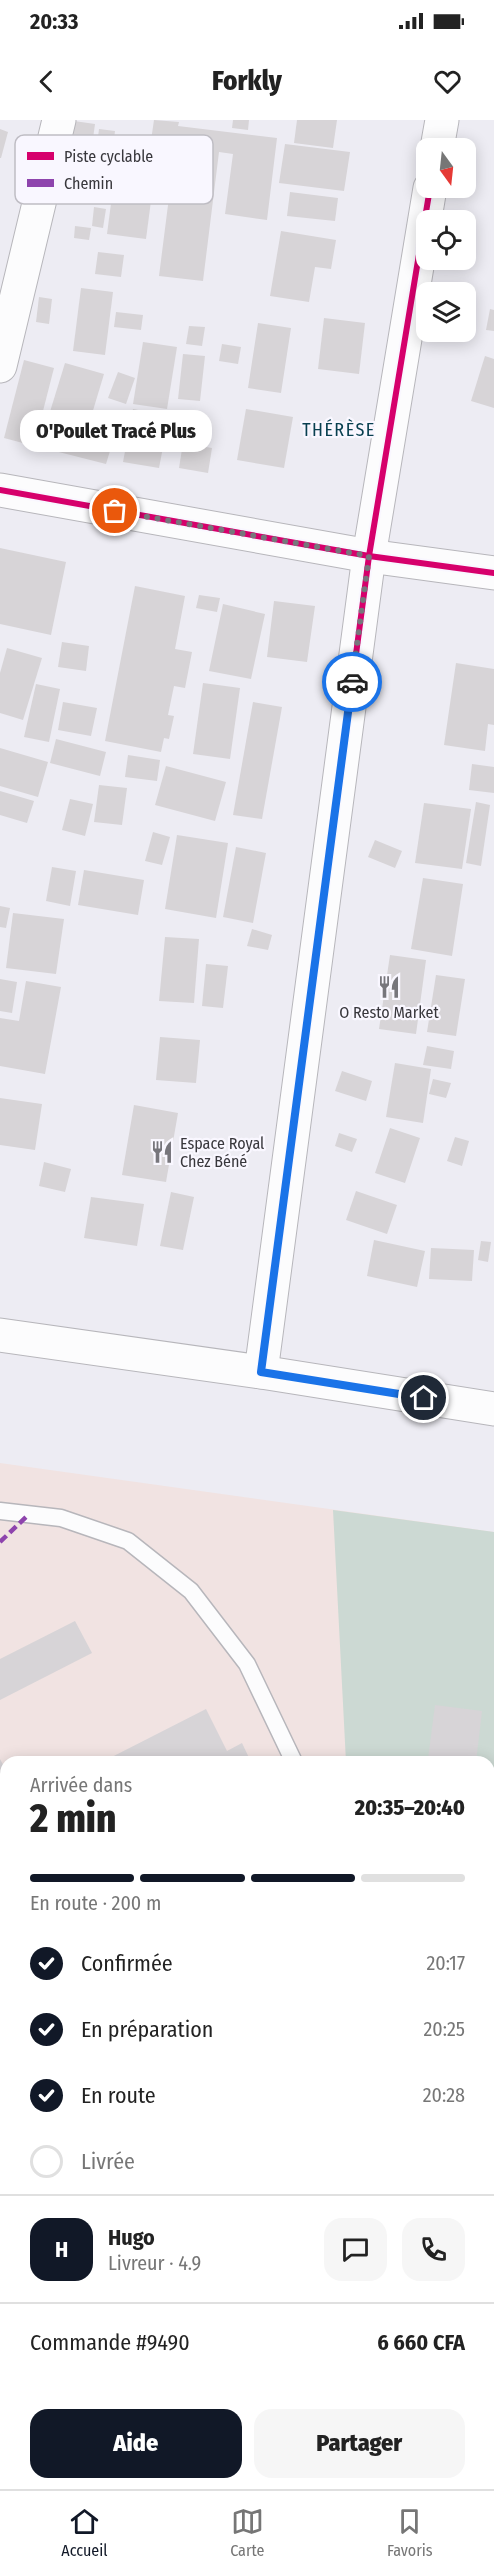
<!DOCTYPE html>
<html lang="fr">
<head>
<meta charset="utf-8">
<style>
  :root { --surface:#fff; --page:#f6f6f6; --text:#222; --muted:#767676; --line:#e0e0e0; --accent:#111827 }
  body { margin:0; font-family:"Fira Sans Condensed",sans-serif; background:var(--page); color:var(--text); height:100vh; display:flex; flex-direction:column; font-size:22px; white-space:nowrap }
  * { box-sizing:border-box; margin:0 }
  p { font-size:20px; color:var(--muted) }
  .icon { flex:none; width:33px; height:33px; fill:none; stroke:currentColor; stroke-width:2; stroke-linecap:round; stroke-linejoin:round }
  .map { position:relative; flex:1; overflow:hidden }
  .drawer { position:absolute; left:0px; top:1636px; width:495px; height:734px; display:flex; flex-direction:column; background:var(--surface); border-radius:18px 18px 0 0; box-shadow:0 3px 15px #0003 }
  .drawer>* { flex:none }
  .needle { width:39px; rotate:165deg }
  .tools { position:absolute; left:416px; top:18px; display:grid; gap:12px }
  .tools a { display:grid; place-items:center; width:60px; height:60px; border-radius:12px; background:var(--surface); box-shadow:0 3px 15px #0003; font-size:30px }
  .pin { position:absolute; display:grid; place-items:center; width:51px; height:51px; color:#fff; margin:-26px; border:3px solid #fff; border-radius:50%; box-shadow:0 2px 6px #0007 }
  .courier { position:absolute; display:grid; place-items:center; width:60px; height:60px; margin:-30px; border:4px solid #1a73e8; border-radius:50%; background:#fff; color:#222; box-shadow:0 2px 8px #0007 }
  .bubble { position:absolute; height:42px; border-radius:18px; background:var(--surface); box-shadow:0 3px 15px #0003; font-size:20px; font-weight:800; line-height:42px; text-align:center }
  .headline em { font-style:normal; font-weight:800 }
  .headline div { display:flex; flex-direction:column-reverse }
  .headline { display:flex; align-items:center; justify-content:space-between; height:102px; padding:0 30px }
  h1 { font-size:39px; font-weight:800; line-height:45px }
  .bar { display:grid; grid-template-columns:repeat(4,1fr); gap:9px 6px; align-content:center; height:72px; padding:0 30px }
  .bar i { height:8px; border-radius:4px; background:var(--line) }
  .bar .active { background:var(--accent) }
  .bar p { grid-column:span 4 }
  .line { display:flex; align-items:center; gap:15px; padding:0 30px; border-top:2px solid var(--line) }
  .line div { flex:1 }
  .round { display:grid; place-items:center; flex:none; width:63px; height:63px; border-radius:18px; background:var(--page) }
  ol { padding:0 30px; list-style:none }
  li { display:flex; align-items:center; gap:18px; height:66px }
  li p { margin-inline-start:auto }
  li .icon { padding:6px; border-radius:50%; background:var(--accent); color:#fff; stroke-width:4 }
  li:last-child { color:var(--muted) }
  li i { width:33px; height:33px; border:3px solid var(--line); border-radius:50% }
  .primary-button { display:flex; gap:12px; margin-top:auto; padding:12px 30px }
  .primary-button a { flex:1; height:69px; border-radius:18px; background:var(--accent); color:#fff; font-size:24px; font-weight:800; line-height:69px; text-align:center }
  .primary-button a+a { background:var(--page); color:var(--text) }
  .status { display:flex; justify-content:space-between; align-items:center; height:42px; padding:0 30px; background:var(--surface); direction:ltr }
  .status svg { height:16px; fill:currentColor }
  header { display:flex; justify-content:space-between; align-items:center; height:78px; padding:0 30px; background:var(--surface); font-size:27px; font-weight:800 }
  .tabs { display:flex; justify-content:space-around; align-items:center; height:84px; border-top:2px solid var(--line); background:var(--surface); font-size:16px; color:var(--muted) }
  .tabs a { display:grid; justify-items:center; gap:3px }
  .tabs .active { color:var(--accent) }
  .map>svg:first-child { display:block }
</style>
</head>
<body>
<div class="status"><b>20:33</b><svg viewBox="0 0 49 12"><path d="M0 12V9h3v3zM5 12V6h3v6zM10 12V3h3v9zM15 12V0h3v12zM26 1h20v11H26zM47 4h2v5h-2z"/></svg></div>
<header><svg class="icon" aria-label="back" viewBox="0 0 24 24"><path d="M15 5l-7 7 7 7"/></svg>Forkly<svg class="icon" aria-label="heart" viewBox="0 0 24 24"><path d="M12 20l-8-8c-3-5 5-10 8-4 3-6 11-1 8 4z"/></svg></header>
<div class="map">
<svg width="494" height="2369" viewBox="0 0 494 2369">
  <rect width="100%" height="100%" fill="#edecf3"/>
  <path fill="#f1e3e2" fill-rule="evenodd" d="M0 1343 494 1412V2369H0ZM6 1642H489V2364H6Z"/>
  <path fill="#ccd9d3" d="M333 1390 494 1412V2369H0V2042L6 2039V2364H489V1642H346Z"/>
  <g fill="#d7d4d7">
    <path d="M154 0 179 2 178 6 277 18 267 100 225 94 233 34 219 32 203 161 159 156 175 30 150 27Z"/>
    <path d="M233 0H249L248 10 232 8Z"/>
    <path d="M297 0H337L333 28 294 23Z"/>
    <path d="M74 1 95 4 90 40 69 38Z"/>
    <path d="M0 9 8 12 1 38H0Z"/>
    <path d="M99 9 115 11 110 52 94 50Z"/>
    <path d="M285 24 350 32 344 71 279 63Z"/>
    <path d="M115 53 154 58 146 119 107 114Z"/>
    <path d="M290 72 338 78 335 101 287 96Z"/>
    <path d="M94 87 106 89 103 108 92 106Z"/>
    <path d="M75 106 91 108 89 120 74 118Z"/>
    <path d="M281 111 336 120 331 149 315 147 309 182 270 176Z"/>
    <path d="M98 132 124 135 121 157 95 154Z"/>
    <path d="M81 168 113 172 105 235 73 231Z"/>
    <path d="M39 177 52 179 49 204 36 202Z"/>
    <path d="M490 189 494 190V211L486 210Z"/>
    <path d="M116 192 143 195 141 210 114 207Z"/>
    <path d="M324 198 365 203 359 254 318 249Z"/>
    <path d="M258 203 291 208 281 273 248 268Z"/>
    <path d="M189 206 205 207 202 226 186 224Z"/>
    <path d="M143 222 177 227 167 289 133 284Z"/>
    <path d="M222 224 241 227 238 244 219 241Z"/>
    <path d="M183 234 205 236 200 281 178 279Z"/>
    <path d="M485 236 494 239V288L471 281Z"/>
    <path d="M24 240 54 248 34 326 4 318Z"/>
    <path d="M65 243 104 254 88 307 49 295Z"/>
    <path d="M118 252 135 258 126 284 108 278Z"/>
    <path d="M133 289 169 296 159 348 123 342Z"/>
    <path d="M246 289 293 297 284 348 237 340Z"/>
    <path d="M46 300 114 318 106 344 39 327Z"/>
    <path d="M183 323 212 328 208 353 179 348Z"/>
    <path d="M0 428 66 442 51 515 0 504Z"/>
    <path d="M135 466 185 476 175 529 192 532 185 568 174 566 168 595 174 596 169 619 164 618 161 632 105 621Z"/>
    <path d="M199 475 220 478 217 492 196 488Z"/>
    <path d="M274 481 315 486 307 542 267 537Z"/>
    <path d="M223 484 265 494 251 559 209 551Z"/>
    <path d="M62 522 89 526 86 551 58 547Z"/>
    <path d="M7 528 42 538 23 600 0 593V553Z"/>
    <path d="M456 543 494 549V605L488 604 485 631 444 625Z"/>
    <path d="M203 563 240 568 230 639 193 634Z"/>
    <path d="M36 564 60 569 49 622 24 617Z"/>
    <path d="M63 582 97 588 91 616 58 610Z"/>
    <path d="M253 582 282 587 262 699 233 695Z"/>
    <path d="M56 619 106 632 100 656 50 643Z"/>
    <path d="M0 628 48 642 38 677 0 666Z"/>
    <path d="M128 635 160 640 157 661 125 657Z"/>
    <path d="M472 644 494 647V673L469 670Z"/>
    <path d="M166 646 226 662 215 701 155 685Z"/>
    <path d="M99 665 127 668 122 705 94 702Z"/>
    <path d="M0 671 34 681 27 703 0 695Z"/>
    <path d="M70 679 93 684 85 716 62 710Z"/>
    <path d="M476 682 490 685 481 746 466 743Z"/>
    <path d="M424 683 471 689 462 749 415 743Z"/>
    <path d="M153 712 170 717 162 745 145 741Z"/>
    <path d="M177 715 228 723 216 798 165 789Z"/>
    <path d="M375 720 402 731 395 748 368 737Z"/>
    <path d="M236 727 266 733 253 803 223 797Z"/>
    <path d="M52 747 76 751 70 786 46 781Z"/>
    <path d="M84 750 144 760 138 795 78 785Z"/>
    <path d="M423 758 463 764 452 836 411 829Z"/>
    <path d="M0 786 10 788 6 808 0 807Z"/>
    <path d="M13 793 64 799 56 854 6 848Z"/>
    <path d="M252 809 272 815 268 830 247 826Z"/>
    <path d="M165 817 199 819 194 883 159 881Z"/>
    <path d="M390 835 426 840 416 914 379 909Z"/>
    <path d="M206 844 228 846 223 888 202 886Z"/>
    <path d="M436 855 465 859 456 916 427 912Z"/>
    <path d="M0 859 17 862 12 893 0 891Z"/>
    <path d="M26 861 61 867 45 954 0 946V898L19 901Z"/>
    <path d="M160 917 200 920 196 963 156 960Z"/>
    <path d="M427 926 454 931 451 949 423 945Z"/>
    <path d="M395 943 431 949 423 1003 386 997Z"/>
    <path d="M342 951 372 961 366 981 335 971Z"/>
    <path d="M433 959 451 963 446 978 429 974Z"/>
    <path d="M0 978 42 984 35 1030 0 1025Z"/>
    <path d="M134 985 178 993 166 1062 122 1055Z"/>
    <path d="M390 1008 420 1018 405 1063 375 1053Z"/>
    <path d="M339 1013 357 1019 352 1032 335 1026Z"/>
    <path d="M455 1017 469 1021 462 1046 447 1041Z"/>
    <path d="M44 1042 71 1049 65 1072 39 1066Z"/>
    <path d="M356 1071 397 1085 387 1114 346 1100Z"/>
    <path d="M171 1072 194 1077 183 1130 160 1126Z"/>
    <path d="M91 1077 144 1084 137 1126 84 1118Z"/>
    <path d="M374 1120 425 1131 417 1167 367 1156Z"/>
    <path d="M481 1121 491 1122 488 1142 478 1140Z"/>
    <path d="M431 1128 474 1130 472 1161 429 1159Z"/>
    <path d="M75 1501 92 1533 0 1580V1539Z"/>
    <path d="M435 1585 482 1591 476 1642 428 1639Z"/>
    <path d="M206 1589 227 1631 242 1623 251 1642H214L211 1636 198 1642H102Z"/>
    <path d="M0 1639 6 1650V1682L0 1685Z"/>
    <path d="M117 2364H262L261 2369H117Z"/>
  </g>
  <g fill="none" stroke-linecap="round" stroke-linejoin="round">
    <g stroke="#b7b6bb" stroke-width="19">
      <g id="lane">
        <path d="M0 1391 61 1398 128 1421 191 1471 247 1544 294 1642"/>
        <path d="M0 2022 6 2018"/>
      </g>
    </g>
    <g stroke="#b7b6bb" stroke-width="35">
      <g id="street">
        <path d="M437 28 442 0"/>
        <path d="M0 246 59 0"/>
        <path d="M0 370 369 436 494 453"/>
        <path d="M0 1215 261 1252 494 1289"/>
        <path d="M261 1252 369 436 430 68"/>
      </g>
    </g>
    <use href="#lane" stroke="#fcfcfd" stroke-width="16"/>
    <use href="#street" stroke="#fcfcfd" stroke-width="33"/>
    <g stroke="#8e44ad" stroke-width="4.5" stroke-dasharray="9 4.5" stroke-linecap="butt">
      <path d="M0 1422 28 1395"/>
      <path d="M0 1728H6"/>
    </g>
    <g stroke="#f9f7ff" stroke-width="10">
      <g id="cycleway">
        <path d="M0 370 369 436 494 453"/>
        <path d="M261 1252 369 436 430 68"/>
      </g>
    </g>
    <use href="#cycleway" stroke="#d6006c" stroke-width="6"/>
  </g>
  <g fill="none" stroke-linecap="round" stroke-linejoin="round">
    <path stroke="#77767c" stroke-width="6" stroke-dasharray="0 10.8" d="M115 391 369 436 352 562"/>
    <path stroke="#1a73e8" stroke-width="8" d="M352 562 261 1252 424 1278"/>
  </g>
  <defs>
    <g id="restaurant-bare" transform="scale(1.8)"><path d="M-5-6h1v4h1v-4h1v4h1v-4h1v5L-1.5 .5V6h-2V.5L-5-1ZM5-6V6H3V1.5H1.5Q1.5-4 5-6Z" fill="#77767c" stroke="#f9f7ff" stroke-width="2.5" paint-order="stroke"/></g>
  </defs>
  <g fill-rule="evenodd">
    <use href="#restaurant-bare" x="389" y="867"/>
    <use href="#restaurant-bare" x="162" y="1032"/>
  </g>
  <g text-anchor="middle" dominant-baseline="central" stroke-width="4.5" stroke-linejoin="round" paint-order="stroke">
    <g font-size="16" fill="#38373c" stroke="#f9f7ff">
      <text x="389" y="892">O Resto Market</text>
      <text x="180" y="1023" text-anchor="start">Espace Royal<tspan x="180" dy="18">Chez Béné</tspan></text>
    </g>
    <g font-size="18" letter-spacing="1.5" fill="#094050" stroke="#f9f7ff">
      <text x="339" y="310">THÉRÈSE</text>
    </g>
  </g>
  <rect x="15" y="15" width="198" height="69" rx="9" fill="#f9f7ff" stroke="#bfbdc4" stroke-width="1.5"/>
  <rect x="27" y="32" width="27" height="8" fill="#d6006c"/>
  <rect x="27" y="59" width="27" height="8" fill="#8e44ad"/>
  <g font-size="16" fill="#38373c">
    <text x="64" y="42">Piste cyclable</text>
    <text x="64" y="69">Chemin</text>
  </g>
</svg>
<div class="tools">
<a><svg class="needle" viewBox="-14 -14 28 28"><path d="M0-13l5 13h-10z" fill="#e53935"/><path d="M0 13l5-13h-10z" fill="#767676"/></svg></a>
<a><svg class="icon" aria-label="locate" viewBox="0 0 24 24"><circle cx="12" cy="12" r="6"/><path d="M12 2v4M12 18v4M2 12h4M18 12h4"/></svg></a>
<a><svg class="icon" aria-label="layers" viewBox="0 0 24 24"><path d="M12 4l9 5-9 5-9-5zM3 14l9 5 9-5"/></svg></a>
</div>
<div class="pin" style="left:115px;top:391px;background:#ea580c"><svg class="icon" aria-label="bag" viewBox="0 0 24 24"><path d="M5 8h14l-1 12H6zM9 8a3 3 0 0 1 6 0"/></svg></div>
<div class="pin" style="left:424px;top:1278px;background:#1f2937"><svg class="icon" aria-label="home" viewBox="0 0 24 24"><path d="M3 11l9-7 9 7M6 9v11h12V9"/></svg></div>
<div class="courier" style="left:352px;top:562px"><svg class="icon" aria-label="car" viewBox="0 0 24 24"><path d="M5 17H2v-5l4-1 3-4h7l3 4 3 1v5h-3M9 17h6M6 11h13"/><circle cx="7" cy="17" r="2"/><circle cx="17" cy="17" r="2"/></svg></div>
<div class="bubble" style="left:20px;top:290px;width:192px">O'Poulet Tracé Plus</div>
<section class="drawer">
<div class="headline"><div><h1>2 min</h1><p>Arrivée dans</p></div><em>20:35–20:40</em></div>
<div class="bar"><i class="active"></i><i class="active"></i><i class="active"></i><i></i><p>En route · 200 m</p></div>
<ol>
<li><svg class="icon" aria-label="check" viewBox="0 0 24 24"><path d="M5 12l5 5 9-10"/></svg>Confirmée<p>20:17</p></li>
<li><svg class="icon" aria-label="check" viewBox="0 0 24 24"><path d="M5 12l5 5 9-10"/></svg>En préparation<p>20:25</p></li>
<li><svg class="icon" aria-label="check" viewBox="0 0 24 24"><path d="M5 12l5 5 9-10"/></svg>En route<p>20:28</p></li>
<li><i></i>Livrée</li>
</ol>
<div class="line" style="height:108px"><b class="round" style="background:var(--accent);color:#fff">H</b><div><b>Hugo</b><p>Livreur · 4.9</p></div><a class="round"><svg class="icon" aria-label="chat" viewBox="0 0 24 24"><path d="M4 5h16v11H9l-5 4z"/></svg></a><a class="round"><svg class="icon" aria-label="phone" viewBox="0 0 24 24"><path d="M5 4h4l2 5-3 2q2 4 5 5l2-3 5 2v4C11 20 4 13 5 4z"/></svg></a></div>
<div class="line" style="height:78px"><div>Commande #9490</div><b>6 660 CFA</b></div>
<div class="primary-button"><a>Aide</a><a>Partager</a></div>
</section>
</div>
<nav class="tabs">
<a class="active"><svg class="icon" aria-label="home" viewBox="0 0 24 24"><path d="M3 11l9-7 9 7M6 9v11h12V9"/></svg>Accueil</a>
<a><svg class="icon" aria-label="map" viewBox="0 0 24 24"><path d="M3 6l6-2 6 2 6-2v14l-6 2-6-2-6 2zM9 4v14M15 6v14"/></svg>Carte</a>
<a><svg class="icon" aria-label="saved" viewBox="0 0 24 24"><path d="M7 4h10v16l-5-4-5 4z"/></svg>Favoris</a>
</nav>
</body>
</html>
